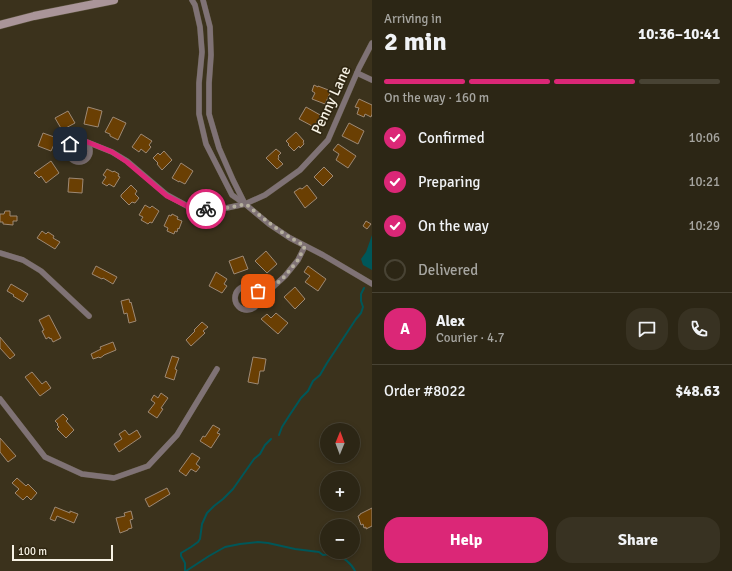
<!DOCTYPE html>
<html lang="en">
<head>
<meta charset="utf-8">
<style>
  :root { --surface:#2c2615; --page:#383222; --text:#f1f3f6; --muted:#a6a5a0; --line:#484334; --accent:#db2777 }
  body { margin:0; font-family:Signika,sans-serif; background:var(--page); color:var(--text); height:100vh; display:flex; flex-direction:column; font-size:15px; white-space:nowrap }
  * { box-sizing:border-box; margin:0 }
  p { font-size:13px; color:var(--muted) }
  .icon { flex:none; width:22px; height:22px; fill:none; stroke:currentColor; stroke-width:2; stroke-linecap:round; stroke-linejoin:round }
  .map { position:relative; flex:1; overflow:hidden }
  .side { display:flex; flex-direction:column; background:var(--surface); width:360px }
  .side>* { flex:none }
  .needle { width:26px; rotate:1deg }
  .fabs { position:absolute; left:320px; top:423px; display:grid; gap:8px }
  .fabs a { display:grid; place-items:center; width:40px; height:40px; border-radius:50%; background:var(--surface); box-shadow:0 2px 6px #0003,0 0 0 1px var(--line); font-size:20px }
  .scale { position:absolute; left:12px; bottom:10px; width:101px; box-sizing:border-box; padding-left:4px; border:2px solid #f7f2e4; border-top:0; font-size:11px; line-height:14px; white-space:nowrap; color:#f7f2e4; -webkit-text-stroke:3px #312813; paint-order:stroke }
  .pin { position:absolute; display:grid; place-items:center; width:34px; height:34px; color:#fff; margin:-17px; border-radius:8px; box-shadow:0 2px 6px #0006 }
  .courier { position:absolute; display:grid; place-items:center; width:40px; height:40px; margin:-20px; border:3px solid #db2777; border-radius:50%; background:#fff; color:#222; box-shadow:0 1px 5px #0007 }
  .headline em { font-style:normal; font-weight:800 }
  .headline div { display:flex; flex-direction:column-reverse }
  .headline { display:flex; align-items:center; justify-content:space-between; height:68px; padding:0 12px }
  h1 { font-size:26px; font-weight:800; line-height:30px }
  .bar { display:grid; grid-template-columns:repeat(4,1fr); gap:6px 4px; align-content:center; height:48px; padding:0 12px }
  .bar i { height:5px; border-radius:3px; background:var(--line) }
  .bar .selected { background:var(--accent) }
  .bar p { grid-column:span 4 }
  .line { display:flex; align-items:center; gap:10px; padding:0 12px; border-top:1px solid var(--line) }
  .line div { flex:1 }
  .round { display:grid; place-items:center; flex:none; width:42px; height:42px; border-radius:16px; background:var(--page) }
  ol { padding:0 12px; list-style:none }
  li { display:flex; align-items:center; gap:12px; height:44px }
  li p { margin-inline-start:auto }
  li .icon { padding:4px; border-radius:50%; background:var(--accent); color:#fff; stroke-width:4 }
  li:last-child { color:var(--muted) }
  li i { width:22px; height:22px; border:2px solid var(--line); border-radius:50% }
  .action { display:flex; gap:8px; margin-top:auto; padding:8px 12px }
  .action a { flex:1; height:46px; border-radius:16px; background:var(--accent); color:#fff; font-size:16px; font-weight:800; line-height:46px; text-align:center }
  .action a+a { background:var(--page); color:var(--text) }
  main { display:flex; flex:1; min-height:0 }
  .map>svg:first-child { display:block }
</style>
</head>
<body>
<main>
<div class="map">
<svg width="372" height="571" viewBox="0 0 372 571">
  <rect width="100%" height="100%" fill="#3b321c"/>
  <path fill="#005759" d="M372 235V270L363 265 361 259 366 252Z"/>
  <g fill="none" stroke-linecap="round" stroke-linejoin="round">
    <g stroke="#005759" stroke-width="2">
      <path d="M279 435 282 427 289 416 301 398 308 391 313 381 320 375 327 363 356 319 361 313 363 307 361 301V294L364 288"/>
      <path d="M185 571V563L181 556V553L191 547 198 542 200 539 202 524 207 513 214 506 223 499 233 489 254 459 260 454 265 445 271 439"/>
      <path d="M186 571 209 556 225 547 240 544 258 542 268 543 295 549 319 552 323 555C327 555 333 553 336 554 343 557 352 564 355 571"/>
    </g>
  </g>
  <g fill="#6a3f03" stroke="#9d8975">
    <path d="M314 85 318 87V86L331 91 325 104 312 99 315 93 312 91Z"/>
    <path d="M359 99 372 105V114L371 117 365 114 364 117 357 114 359 108 355 107Z"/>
    <path d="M88 107 102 111 98 127 84 124Z"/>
    <path d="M306 107 322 116 318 123 317 122 314 127 299 119Z"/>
    <path d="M68 111 75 123 62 130 55 118Z"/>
    <path d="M113 117 126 123 118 140 110 136V134L105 132Z"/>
    <path d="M349 123 364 131 358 144 342 136Z"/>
    <path d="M296 132 304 141 303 142 304 144 300 148 299 146 294 151 288 145 289 144 286 141Z"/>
    <path d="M43 133 57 138 51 151 38 146Z"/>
    <path d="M141 134 152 141 149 145 151 147 146 153 141 149 139 152 132 147Z"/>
    <path d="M338 144 356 156 348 168 336 160 339 154 333 150Z"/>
    <path d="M276 149 281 153 278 156 279 157 278 159 283 164 277 169 266 158Z"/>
    <path d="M164 151 172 160 162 170 157 164 158 163 153 158 158 153 160 155Z"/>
    <path d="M51 161 59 173 46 183 41 176 39 178 34 173Z"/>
    <path d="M181 163 193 171 185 184 179 181V182L172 178Z"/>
    <path d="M324 167 333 176 323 186 314 177Z"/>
    <path d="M107 169 113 172 114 171 119 174 118 176 120 177 114 187 109 184 107 186 102 183 106 177 103 175Z"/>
    <path d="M69 178 83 179 82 193 68 192Z"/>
    <path d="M131 185 137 191 135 194 139 198 135 203 132 202 129 205 121 197V195Z"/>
    <path d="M307 185 317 198 305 208 294 192 300 188 302 189Z"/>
    <path d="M145 205 150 208 152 206 159 211 152 223 150 222 148 224 141 220 143 217 139 215Z"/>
    <path d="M5 211H10V216H17V221H13V225L3 224V222H0V214H4Z"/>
    <path d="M172 214 178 217 177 219 182 221 179 229 178 228 177 232 175 231 174 234 167 231 168 228 164 226 169 215 171 216Z"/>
    <path d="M366 221 371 224 367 229 363 226Z"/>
    <path d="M42 231 46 234 48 232 54 236 53 238 60 242 55 249 37 238Z"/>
    <path d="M266 251 277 264 267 273 255 261Z"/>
    <path d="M243 256 248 269 234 274 229 261Z"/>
    <path d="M96 266 117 277 113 284 103 278 102 279 92 274Z"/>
    <path d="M308 266 326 279 318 291 305 282 310 276 304 272Z"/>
    <path d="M216 272 227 279 224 284 227 286 222 293 209 286Z"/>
    <path d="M11 284 28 294 23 302 13 296 14 295 7 291Z"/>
    <path d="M295 287 305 299 295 309 284 297Z"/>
    <path d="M129 299 130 303 131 302 136 321 129 323 127 313 124 314 121 301Z"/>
    <path d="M276 313 288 323 278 334 261 319 267 314 271 318Z"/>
    <path d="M49 315 61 338 53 342 51 338 50 339 49 337 46 339 42 331 44 330 39 320Z"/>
    <path d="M202 322 208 327 203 331 205 333 191 346 186 340 195 331 194 330Z"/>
    <path d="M0 337 15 355 10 359 0 348Z"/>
    <path d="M113 342 116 350 104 355 103 356 100 358 99 357 93 359 91 354 101 349 100 347Z"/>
    <path d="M172 356 179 358 175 369 177 370 174 380 165 377Z"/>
    <path d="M253 357 266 359 264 371H260L258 384 248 382Z"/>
    <path d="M32 372 42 384 46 381 51 388 40 396 25 377Z"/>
    <path d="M161 393 168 398 161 408 163 409 157 418 148 412 155 403 151 400 154 395 158 398Z"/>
    <path d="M63 414 68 419 66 421 74 430 66 438 57 429 59 427 57 425 58 424 55 421Z"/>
    <path d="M213 425 220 429 217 433 220 434 211 448 200 441 203 436 205 437Z"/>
    <path d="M125 430 129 435 137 430 141 437 119 452 114 444 122 439 119 434Z"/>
    <path d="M0 438 16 456 8 462 0 452Z"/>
    <path d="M192 453 200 458 196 464 200 467 196 472 191 469 186 476 179 471Z"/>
    <path d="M17 478 26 486 28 484 37 493 31 500 27 496 23 500 15 493 19 489 12 483Z"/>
    <path d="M167 488 170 494 149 507 145 499Z"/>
    <path d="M55 507 70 513V511L78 514 74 523 57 516 55 521 50 519Z"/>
    <path d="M372 508V526L366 529V527L364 528 363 524 361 525 358 516 360 515V514Z"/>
    <path d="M131 511 133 519 130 520 132 528 128 529V530L120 533 116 518 125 516 124 513Z"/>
  </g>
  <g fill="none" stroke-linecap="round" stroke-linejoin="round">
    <g stroke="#59513c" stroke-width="6">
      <g id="street">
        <path d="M192 0 195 5 200 27 202 52 199 83V114L206 144 232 195 245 204 269 224 290 238 323 255 372 284"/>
        <path d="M203 0 210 27 211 55 209 83V114L219 148 233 180 245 204"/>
        <path d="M357 73 372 80"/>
        <circle cx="79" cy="151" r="11"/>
        <path d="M87 142 112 152 127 161 167 195 189 207 217 210 245 204 265 195 300 170 328 140 359 68 372 43"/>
        <path d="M0 253 23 260 41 271 89 316"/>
        <circle cx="247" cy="298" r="12"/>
        <path d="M260 299 285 276 298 260 305 246"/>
        <path d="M0 399 45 457 82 474 114 478 148 466 177 435 217 369"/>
      </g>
    </g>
    <g stroke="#59513c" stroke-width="9">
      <path id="secondary" d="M0 25 34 16 114 0"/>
    </g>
    <use href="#street" stroke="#7f7275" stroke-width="5.5"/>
    <use href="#secondary" stroke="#aa9599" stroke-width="8"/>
  </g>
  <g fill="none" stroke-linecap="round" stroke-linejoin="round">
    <path stroke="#b5af9e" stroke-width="4" stroke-dasharray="0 7.2" d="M206 209 217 210 246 204C265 220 282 234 305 246L298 260 285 276 260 299 258 291"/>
    <path stroke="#db2777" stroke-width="5" d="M70 144 76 140 80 139 112 152 127 162 167 196 189 207 206 209"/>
  </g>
  <g text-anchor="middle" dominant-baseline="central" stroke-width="3.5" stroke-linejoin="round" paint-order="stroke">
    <g font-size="15" fill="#f7f2e4" stroke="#312813">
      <text transform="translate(331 100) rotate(-65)">Penny Lane</text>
    </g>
  </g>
</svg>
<div class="fabs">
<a><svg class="needle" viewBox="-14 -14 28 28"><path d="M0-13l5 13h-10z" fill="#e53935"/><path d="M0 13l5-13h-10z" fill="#a6a5a0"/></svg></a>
<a>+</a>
<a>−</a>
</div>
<div class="scale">100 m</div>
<div class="pin" style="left:258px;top:291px;background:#ea580c"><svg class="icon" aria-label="bag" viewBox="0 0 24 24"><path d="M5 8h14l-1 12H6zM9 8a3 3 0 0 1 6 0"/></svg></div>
<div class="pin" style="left:70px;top:144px;background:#1f2937"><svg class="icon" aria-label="home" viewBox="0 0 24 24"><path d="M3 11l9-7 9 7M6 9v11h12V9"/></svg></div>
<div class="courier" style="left:206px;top:209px"><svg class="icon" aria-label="bike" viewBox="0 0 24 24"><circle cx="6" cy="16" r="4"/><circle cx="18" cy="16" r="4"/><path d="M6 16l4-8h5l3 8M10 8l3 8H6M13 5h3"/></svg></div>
</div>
<section class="side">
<div class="headline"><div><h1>2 min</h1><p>Arriving in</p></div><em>10:36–10:41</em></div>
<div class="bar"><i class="selected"></i><i class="selected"></i><i class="selected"></i><i></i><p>On the way · 160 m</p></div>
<ol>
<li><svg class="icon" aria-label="check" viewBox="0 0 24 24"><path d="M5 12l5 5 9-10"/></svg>Confirmed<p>10:06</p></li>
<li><svg class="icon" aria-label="check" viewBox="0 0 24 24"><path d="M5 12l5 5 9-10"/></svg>Preparing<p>10:21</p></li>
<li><svg class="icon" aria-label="check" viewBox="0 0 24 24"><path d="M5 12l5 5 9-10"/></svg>On the way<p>10:29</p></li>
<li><i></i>Delivered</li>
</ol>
<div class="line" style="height:72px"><b class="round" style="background:var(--accent);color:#fff">A</b><div><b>Alex</b><p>Courier · 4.7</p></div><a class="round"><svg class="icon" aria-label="chat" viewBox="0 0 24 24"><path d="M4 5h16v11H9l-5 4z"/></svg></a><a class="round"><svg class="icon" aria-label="phone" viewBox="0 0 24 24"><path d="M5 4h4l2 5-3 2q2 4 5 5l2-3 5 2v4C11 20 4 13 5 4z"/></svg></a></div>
<div class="line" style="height:52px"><div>Order #8022</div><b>$48.63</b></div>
<div class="action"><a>Help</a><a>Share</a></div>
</section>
</main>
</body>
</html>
